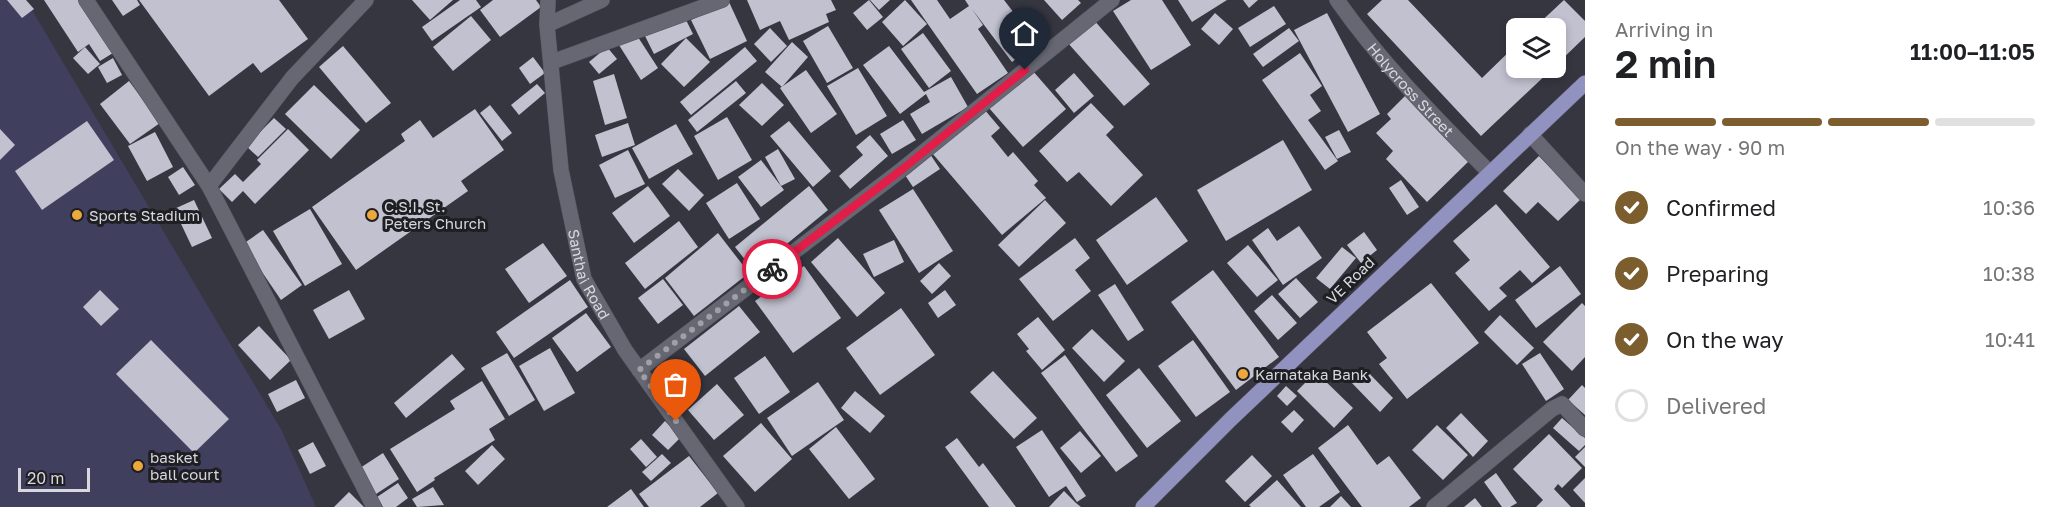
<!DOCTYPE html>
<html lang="en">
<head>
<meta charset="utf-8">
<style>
  :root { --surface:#fff; --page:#f6f6f6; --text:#202124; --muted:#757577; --line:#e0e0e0; --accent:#7c5e2e }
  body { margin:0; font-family:"Golos Text",sans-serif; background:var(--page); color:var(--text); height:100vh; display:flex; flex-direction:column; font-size:22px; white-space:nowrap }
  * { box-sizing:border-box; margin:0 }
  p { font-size:20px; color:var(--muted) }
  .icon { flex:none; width:33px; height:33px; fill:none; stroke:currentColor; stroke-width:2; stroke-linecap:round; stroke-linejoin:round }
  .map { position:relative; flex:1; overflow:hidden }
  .details { display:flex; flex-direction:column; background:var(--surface); width:480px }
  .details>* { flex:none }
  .buttons { position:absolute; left:1506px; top:18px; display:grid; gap:12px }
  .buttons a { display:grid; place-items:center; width:60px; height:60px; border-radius:9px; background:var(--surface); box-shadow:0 3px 9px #0003; font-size:30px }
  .scale { position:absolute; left:18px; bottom:15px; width:72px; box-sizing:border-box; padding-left:6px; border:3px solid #d7d8de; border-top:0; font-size:16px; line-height:21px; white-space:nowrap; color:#d7d8de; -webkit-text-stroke:4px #1e1e23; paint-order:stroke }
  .pin { position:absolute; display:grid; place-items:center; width:51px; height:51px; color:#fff; margin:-62px -26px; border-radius:50% 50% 50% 0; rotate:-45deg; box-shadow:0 0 6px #0007 }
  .pin .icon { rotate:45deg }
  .courier { position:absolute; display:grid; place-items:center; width:60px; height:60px; margin:-30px; border:4px solid #e11d48; border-radius:50%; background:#fff; color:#222; box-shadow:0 2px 8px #0007 }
  .overview em { font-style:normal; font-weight:600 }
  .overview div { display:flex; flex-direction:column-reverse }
  .overview { display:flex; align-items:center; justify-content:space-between; height:102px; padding:0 30px }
  h1 { font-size:39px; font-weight:600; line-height:45px }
  .bar { display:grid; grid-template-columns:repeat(4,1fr); gap:9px 6px; align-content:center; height:72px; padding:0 30px }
  .bar i { height:8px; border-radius:4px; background:var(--line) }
  .bar .on { background:var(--accent) }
  .bar p { grid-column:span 4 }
  ol { padding:0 30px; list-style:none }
  li { display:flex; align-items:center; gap:18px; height:66px }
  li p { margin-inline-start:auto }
  li .icon { padding:6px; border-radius:50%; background:var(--accent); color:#fff; stroke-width:4 }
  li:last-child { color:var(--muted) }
  li i { width:33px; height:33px; border:3px solid var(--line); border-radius:50% }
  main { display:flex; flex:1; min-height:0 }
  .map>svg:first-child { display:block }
</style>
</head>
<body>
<main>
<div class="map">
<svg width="1585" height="507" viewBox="0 0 1585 507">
  <rect width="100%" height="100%" fill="#363641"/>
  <path fill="#403f5e" d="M0 0H26L282 431 316 507H0Z"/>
  <g fill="#c1c1cf">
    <path d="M7 0H26L34 9 22 18Z"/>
    <path d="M44 0H78L113 53 100 61 89 44 78 52Z"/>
    <path d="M112 0H137L140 5 123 16Z"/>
    <path d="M139 0H279L308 39 261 73 253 63 209 96Z"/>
    <path d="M412 0H453L430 20Z"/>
    <path d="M460 0H476L481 7 432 41 422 27Z"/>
    <path d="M493 0H536L541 7 500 37 480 10Z"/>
    <path d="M747 0H831L836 10 826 14 829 22 789 40 780 21 760 30Z"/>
    <path d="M869 0 883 17 867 30 853 13Z"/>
    <path d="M870 0H890L879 10Z"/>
    <path d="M905 0 927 24 903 46 882 22Z"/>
    <path d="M911 0H937L950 19 969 6 965 0H1004L1037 43 1012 62 972 9 983 25 978 29 1008 73 977 94Z"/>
    <path d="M1044 0H1078L1081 3 1062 20Z"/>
    <path d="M1131 0H1162L1191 45 1151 70 1113 11Z"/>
    <path d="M1178 0H1227L1192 22Z"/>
    <path d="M1243 0H1258L1249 8Z"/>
    <path d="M1382 0H1408L1482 78 1516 45V68H1553L1481 136 1367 14Z"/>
    <path d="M1564 0 1585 21V37L1556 65V28H1534Z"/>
    <path d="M729 2 747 41 710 59 691 20Z"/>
    <path d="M1274 6 1286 24 1250 47 1238 28Z"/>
    <path d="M1215 13 1233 29 1219 45 1201 29Z"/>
    <path d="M1327 13 1380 114 1348 132 1294 30Z"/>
    <path d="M471 16 491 40 453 71 433 47Z"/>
    <path d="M684 16 693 34 654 54 645 36Z"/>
    <path d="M1093 19 1150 84 1124 106 1067 42Z"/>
    <path d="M828 26 853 68 827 83 803 41Z"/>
    <path d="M770 28 787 46 771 62 754 44Z"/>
    <path d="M1289 28 1299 41 1263 67 1253 54Z"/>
    <path d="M923 33 951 71 929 88 901 49Z"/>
    <path d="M636 34 658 68 641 80 619 45Z"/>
    <path d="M686 38 710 62 684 87 661 64Z"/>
    <path d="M792 42 808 57 782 87 765 72Z"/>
    <path d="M343 46 391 103 366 123 319 67Z"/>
    <path d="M889 46 924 92 951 77 968 107 922 134 910 114 930 102 926 94 900 114 863 65Z"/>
    <path d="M85 47 100 64 88 74 73 58Z"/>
    <path d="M607 47 617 59 599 74 589 62Z"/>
    <path d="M745 47 757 61 691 115 680 102Z"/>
    <path d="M1300 53 1322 86 1310 95 1321 111 1308 120 1338 161 1325 170 1262 80Z"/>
    <path d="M533 57 545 73 530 84 519 68Z"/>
    <path d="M113 58 122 75 107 83 98 67Z"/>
    <path d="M858 68 887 116 856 135 827 86Z"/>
    <path d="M806 70 837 114 811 133 780 88Z"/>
    <path d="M1032 70 1066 109 1023 147 989 108Z"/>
    <path d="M1074 73 1094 96 1074 113 1055 90Z"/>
    <path d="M614 74 627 118 605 125 593 81Z"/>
    <path d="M129 81 160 123 130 144 100 104Z"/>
    <path d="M736 81 746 93 697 132 688 120Z"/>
    <path d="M762 83 784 105 762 126 739 105Z"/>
    <path d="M537 84 545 93 519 115 511 105Z"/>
    <path d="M314 85 360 130 331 159 285 114Z"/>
    <path d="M1406 95 1469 161 1427 202 1386 159 1393 151 1376 133 1391 119 1387 114Z"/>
    <path d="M1091 103 1114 127 1106 135 1143 175 1111 206 1079 172 1067 182 1039 151Z"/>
    <path d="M490 105 512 133 502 141 480 113Z"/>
    <path d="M475 109 504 150 461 181 468 191 356 270 312 207 405 141 401 134 420 120 433 138Z"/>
    <path d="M984 109 1000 128 991 136 1008 157 1013 152 1038 181 1034 185 1046 198 1002 235 932 153Z"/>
    <path d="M727 117 752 160 718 180 694 136Z"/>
    <path d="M274 118 286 129 258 157 246 146Z"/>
    <path d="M903 120 916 140 892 154 880 134Z"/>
    <path d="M87 121 114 160 42 210 15 171Z"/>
    <path d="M789 121 831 171 813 187 770 136Z"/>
    <path d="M628 123 635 145 602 157 595 135Z"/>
    <path d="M676 124 693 154 649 179 632 148Z"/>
    <path d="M0 129 15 145 0 160Z"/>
    <path d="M288 129 309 150 255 204 243 191 232 202 219 189 235 174 243 182 261 164 257 160Z"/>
    <path d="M1339 130 1351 152 1337 159 1325 137Z"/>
    <path d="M155 132 173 167 147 181 128 146Z"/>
    <path d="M870 135 888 156 850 189 839 176 863 155 856 147Z"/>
    <path d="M1283 140 1312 190 1226 241 1197 190Z"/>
    <path d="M778 149 795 179 781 186 765 157Z"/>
    <path d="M628 150 645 184 615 198 599 165Z"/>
    <path d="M930 154 940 169 913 187 903 172Z"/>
    <path d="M1539 156 1581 199 1558 221 1538 202 1526 214 1503 191Z"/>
    <path d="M761 160 784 190 761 207 738 177Z"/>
    <path d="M183 167 195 185 179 195 168 177Z"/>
    <path d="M678 169 704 195 689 211 662 184Z"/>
    <path d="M1401 180 1419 207 1407 215 1389 188Z"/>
    <path d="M737 183 760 219 729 239 706 203Z"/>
    <path d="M648 186 670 216 634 243 612 213Z"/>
    <path d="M809 186 828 210 754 271 735 247Z"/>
    <path d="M913 189 953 251 919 273 879 210Z"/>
    <path d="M1156 197 1188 241 1127 285 1096 240Z"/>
    <path d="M194 200 212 238 192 247 174 209Z"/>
    <path d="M1045 200 1066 223 1019 267 998 245Z"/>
    <path d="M1496 204 1550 267 1532 283 1520 270 1499 288 1507 296 1489 311 1455 273 1470 260 1453 241Z"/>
    <path d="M310 209 342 264 305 286 273 231Z"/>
    <path d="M679 221 698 247 645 289 625 263Z"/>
    <path d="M1299 226 1322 258 1283 285 1252 240 1268 228 1277 241Z"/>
    <path d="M263 230 302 285 281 300 243 244Z"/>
    <path d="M1364 232 1377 250 1361 263 1347 245Z"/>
    <path d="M718 233 749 273 694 316 665 278Z"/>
    <path d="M838 238 885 293 857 317 811 262Z"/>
    <path d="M1075 238 1090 258 1075 270 1091 291 1053 321 1019 279Z"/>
    <path d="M894 240 904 262 874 277 863 254Z"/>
    <path d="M543 243 567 276 529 303 505 269Z"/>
    <path d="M1248 245 1278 280 1257 297 1227 263Z"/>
    <path d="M1342 247 1356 258 1330 289 1316 278Z"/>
    <path d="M939 263 951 276 932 294 920 281Z"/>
    <path d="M804 266 841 318 793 353 755 301Z"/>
    <path d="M1560 266 1581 294 1536 328 1515 300Z"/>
    <path d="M1213 270 1279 357 1236 390 1171 302Z"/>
    <path d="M1296 278 1318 302 1300 318 1278 294Z"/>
    <path d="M663 279 683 305 658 324 638 298Z"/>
    <path d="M570 280 588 307 514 358 496 332Z"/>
    <path d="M1431 283 1479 343 1407 399 1379 364 1387 358 1367 332Z"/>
    <path d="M1115 284 1144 330 1128 341 1098 295Z"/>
    <path d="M100 290 119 309 101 326 83 307Z"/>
    <path d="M349 290 365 319 329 339 313 310Z"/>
    <path d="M945 290 956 305 938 318 928 303Z"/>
    <path d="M1272 295 1297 323 1278 340 1254 311Z"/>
    <path d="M1582 303 1585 306V357L1572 371 1543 342Z"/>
    <path d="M739 306 760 332 705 376 684 349Z"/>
    <path d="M901 308 935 355 880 395 846 348Z"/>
    <path d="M586 313 611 347 577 372 552 338Z"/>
    <path d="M1500 315 1534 348 1517 365 1484 332Z"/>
    <path d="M1038 317 1065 350 1042 370 1026 351 1029 349 1017 334Z"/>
    <path d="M259 326 291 360 270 380 238 345Z"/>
    <path d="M1092 329 1125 361 1104 382 1072 348Z"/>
    <path d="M151 340 229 419 194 453 116 374Z"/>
    <path d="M1193 340 1230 392 1196 417 1158 366Z"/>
    <path d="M550 348 575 393 544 411 519 366Z"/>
    <path d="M507 353 535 400 509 416 481 368Z"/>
    <path d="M1540 353 1564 389 1546 401 1522 364Z"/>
    <path d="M452 354 465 369 406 418 394 403Z"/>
    <path d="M1065 355 1138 456 1116 472 1041 373Z"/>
    <path d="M765 356 790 392 759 414 734 378Z"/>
    <path d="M1139 368 1181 421 1147 448 1106 395Z"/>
    <path d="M1364 368 1393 398 1380 412 1350 381Z"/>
    <path d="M993 371 1037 418 1014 439 970 392Z"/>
    <path d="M1316 372 1353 408 1334 428 1297 391Z"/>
    <path d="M296 380 305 398 277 412 268 394Z"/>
    <path d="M482 381 505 419 489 429 495 440 434 478 435 480 417 492 390 449 455 409 450 401Z"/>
    <path d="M818 382 844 420 792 456 767 418Z"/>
    <path d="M717 384 744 415 714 440 688 410Z"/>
    <path d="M1582 385 1585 388V415L1568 400Z"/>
    <path d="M1286 386 1297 396 1287 406 1277 396Z"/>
    <path d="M855 391 885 416 870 433 841 408Z"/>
    <path d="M1294 410 1304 420 1292 433 1281 422Z"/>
    <path d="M1461 413 1488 441 1473 457 1446 428Z"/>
    <path d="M1562 418 1585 438V445L1579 451 1553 428Z"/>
    <path d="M665 421 681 437 668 450 652 435Z"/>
    <path d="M761 423 792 459 755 492 723 456Z"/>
    <path d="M1348 425 1377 465 1389 456 1421 498 1409 507H1362L1318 448Z"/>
    <path d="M1437 425 1468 455 1443 480 1412 450Z"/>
    <path d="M836 427 875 479 849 499 809 449Z"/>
    <path d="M1042 430 1086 496 1077 502 1066 486 1049 497 1016 447Z"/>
    <path d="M1080 431 1101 456 1081 473 1060 448Z"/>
    <path d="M1549 434 1582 468 1562 488 1558 484 1554 489 1571 507H1536L1543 500 1513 469Z"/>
    <path d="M957 438 979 467 983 463 1016 507H989L945 447Z"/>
    <path d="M641 439 657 457 646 467 630 449Z"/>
    <path d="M313 442 326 466 310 474 298 450Z"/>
    <path d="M492 445 505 459 478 485 465 471Z"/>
    <path d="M1585 447V467L1575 457Z"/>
    <path d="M383 453 399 479 376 494 360 468Z"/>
    <path d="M662 454 671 463 651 481 642 472Z"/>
    <path d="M1313 454 1340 492 1319 507H1306L1283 475Z"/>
    <path d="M1252 455 1272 476 1245 502 1225 481Z"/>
    <path d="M689 456 718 493 700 507H649L639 494Z"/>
    <path d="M1496 473 1517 503 1510 507H1502L1484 482Z"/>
    <path d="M1585 478V503L1573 490Z"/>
    <path d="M1277 480 1301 507H1251L1249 505Z"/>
    <path d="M398 483 408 498 396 507H383L377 497Z"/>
    <path d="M433 487 444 505 417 507 412 499Z"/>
    <path d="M631 489 644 507H607Z"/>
    <path d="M1064 491 1076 503 1081 507H1049Z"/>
    <path d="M349 492 364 507H334Z"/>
    <path d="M1341 496 1351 507H1330Z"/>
    <path d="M1475 498 1482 507H1464Z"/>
  </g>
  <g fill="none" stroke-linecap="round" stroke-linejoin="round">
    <g stroke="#55555e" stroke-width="16">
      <g id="minor">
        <path d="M86 0 209 186 374 507"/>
        <path id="s1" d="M548 0 547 25 561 170 584 279 625 350 737 507"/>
        <path id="s2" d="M1337 0C1381 63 1435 117 1489 172"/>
        <path d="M547 25 602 0"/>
        <path d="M552 62 722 0"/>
        <path d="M1530 134 1585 194"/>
        <path d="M209 186 292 78 366 0"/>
        <path d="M639 370 900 171 1112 0"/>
        <path d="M1434 507 1552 409 1562 404 1585 429"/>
      </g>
    </g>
    <g stroke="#55555e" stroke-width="16">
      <path id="major" d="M1143 507 1231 419 1585 83"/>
    </g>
    <use href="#minor" stroke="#676773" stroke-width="15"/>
    <use href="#major" stroke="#9292c1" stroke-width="15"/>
  </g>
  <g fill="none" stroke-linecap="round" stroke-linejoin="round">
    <path stroke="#9f9fa7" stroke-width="6" stroke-dasharray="0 10.8" d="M676 421 639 370 772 269"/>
    <path stroke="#e11d48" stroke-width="8" d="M772 269 900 171 1025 70"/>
  </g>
  <g fill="#eda83b" stroke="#1e1e23" stroke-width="2">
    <circle cx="77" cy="215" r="6"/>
    <circle cx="372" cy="215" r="6"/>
    <circle cx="1243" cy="374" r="6"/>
    <circle cx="138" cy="466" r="6"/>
  </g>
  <g text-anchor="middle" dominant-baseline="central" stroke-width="6" stroke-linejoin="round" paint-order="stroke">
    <g font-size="15" fill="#d7d8de" stroke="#1e1e23">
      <text stroke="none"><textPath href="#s2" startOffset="116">Holycross Street</textPath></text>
      <text stroke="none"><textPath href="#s1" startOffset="279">Santhai Road</textPath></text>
      <text transform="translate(1350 280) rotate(-44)">VE Road</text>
    </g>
    <g font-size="15" fill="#d7d8de" stroke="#1e1e23" text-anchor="start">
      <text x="384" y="206">C.S.I. St.<tspan x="384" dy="17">Peters Church</tspan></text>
      <text x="89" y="215">Sports Stadium</text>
      <text x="1255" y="374">Karnataka Bank</text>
      <text x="150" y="457">basket<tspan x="150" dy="17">ball court</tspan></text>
    </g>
  </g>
</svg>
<div class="buttons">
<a><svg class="icon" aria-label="layers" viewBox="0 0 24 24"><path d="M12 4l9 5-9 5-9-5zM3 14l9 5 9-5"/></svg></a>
</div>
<div class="scale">20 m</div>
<div class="pin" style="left:676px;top:421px;background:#ea580c"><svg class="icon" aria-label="bag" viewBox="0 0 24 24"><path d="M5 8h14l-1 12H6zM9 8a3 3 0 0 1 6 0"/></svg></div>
<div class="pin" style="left:1025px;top:70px;background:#1f2937"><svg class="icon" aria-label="home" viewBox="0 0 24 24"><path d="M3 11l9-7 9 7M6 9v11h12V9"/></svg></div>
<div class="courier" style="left:772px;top:269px"><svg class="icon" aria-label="bike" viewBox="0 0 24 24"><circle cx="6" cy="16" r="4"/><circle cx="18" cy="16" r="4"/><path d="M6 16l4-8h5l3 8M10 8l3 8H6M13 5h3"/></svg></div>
</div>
<section class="details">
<div class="overview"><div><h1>2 min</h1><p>Arriving in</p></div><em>11:00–11:05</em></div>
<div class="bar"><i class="on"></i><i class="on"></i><i class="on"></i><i></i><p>On the way · 90 m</p></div>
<ol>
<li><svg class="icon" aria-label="check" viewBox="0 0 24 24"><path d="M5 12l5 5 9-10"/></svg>Confirmed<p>10:36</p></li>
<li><svg class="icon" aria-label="check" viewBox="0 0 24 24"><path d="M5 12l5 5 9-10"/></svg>Preparing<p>10:38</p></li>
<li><svg class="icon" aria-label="check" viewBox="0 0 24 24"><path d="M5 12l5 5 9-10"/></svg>On the way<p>10:41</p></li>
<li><i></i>Delivered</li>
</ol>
</section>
</main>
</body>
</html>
